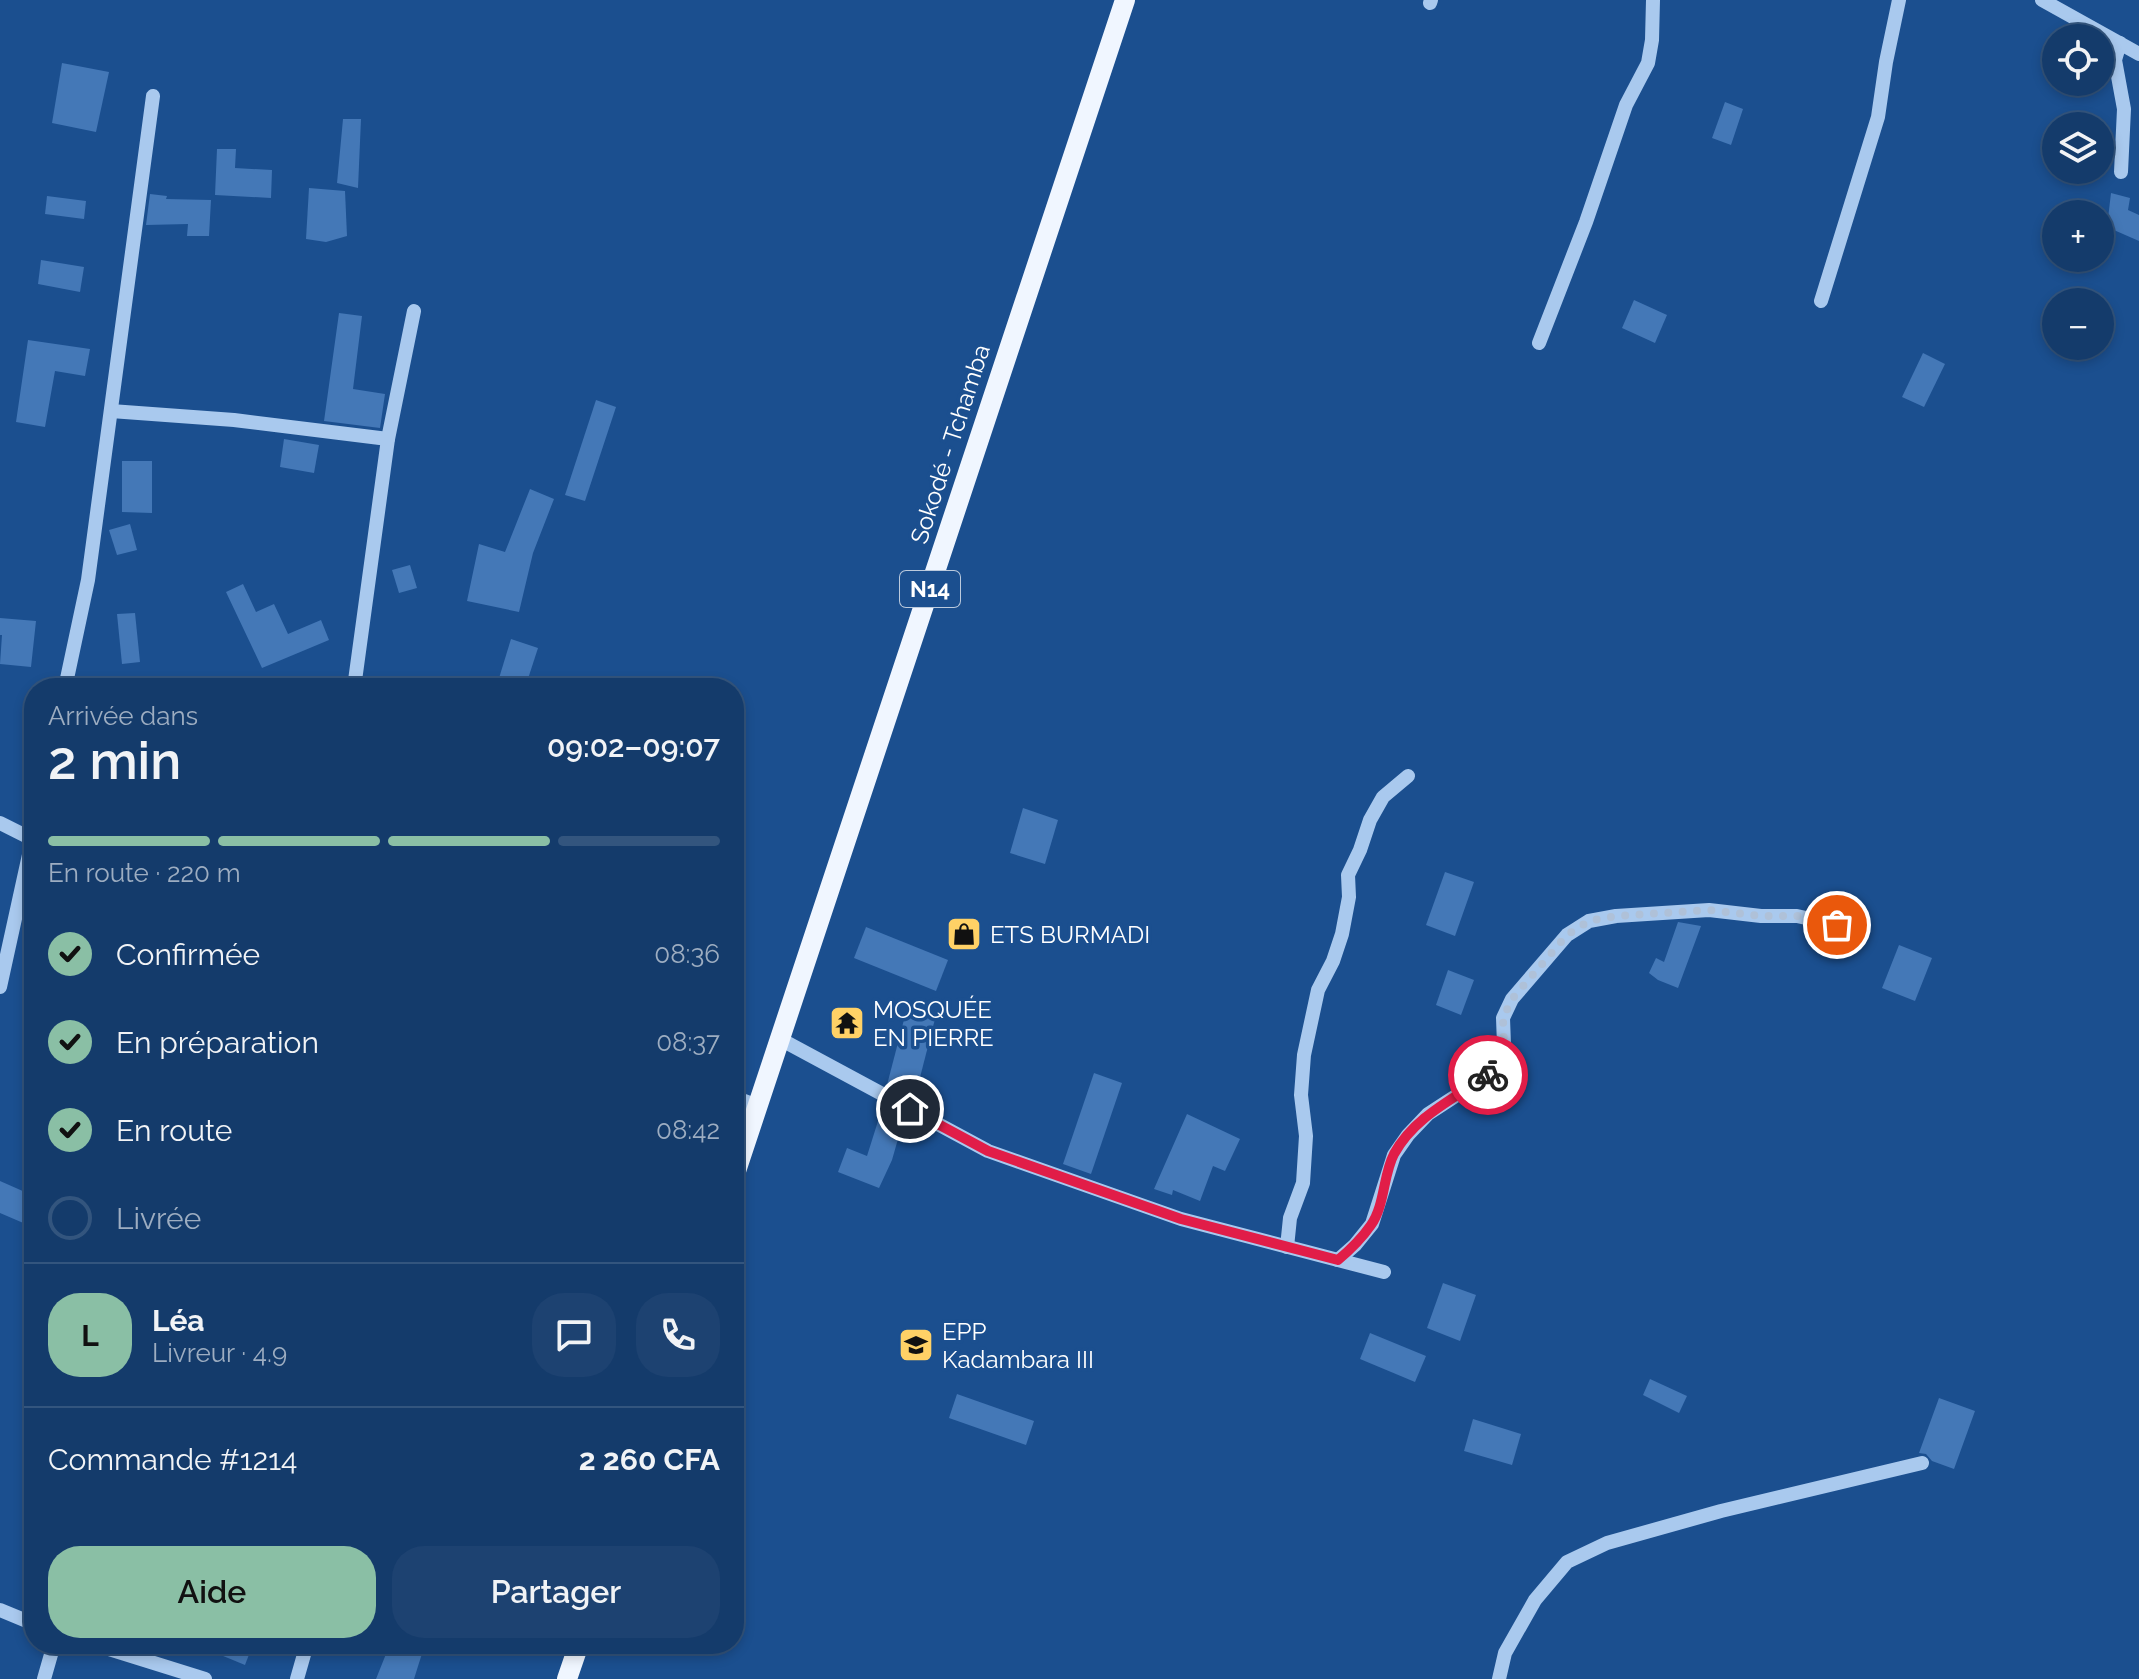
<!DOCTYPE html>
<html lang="fr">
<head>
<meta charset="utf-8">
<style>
  :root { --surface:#143b6b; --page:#1d4271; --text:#f1f3f6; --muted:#9dadc1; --line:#33557e; --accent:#8abfa5 }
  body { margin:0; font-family:Raleway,sans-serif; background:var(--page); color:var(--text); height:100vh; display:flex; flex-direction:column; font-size:30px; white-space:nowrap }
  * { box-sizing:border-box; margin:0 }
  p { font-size:26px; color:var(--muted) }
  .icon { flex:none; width:44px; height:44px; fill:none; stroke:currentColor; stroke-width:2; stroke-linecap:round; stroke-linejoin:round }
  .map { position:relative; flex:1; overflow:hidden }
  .side { position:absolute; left:24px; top:678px; width:720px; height:976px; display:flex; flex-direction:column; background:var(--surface); border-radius:32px; box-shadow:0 4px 12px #0003,0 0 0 2px var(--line) }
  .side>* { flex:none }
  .fabs { position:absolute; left:2042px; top:24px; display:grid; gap:16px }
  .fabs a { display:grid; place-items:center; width:72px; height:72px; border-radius:50%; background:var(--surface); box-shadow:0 4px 12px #0003,0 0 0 2px var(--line); font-size:40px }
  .pin { position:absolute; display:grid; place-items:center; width:68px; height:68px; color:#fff; margin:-34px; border:4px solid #fff; border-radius:50%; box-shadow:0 2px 8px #0007 }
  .courier { position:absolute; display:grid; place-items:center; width:80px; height:80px; margin:-40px; border:6px solid #e11d48; border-radius:50%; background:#fff; color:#222; box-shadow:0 2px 10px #0007 }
  .head em { font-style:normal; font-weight:600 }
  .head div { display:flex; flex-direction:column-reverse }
  .head { display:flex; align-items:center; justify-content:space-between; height:136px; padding:0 24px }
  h1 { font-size:52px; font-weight:600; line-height:60px }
  .bar { display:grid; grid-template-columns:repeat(4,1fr); gap:12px 8px; align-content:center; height:96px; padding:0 24px }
  .bar i { height:10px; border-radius:6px; background:var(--line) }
  .bar .active { background:var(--accent) }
  .bar p { grid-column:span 4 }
  .line { display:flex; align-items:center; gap:20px; padding:0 24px; border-top:2px solid var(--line) }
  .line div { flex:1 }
  .round { display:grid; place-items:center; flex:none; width:84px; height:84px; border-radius:32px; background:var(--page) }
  ol { padding:0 24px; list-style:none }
  li { display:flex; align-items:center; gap:24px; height:88px }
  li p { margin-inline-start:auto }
  li .icon { padding:8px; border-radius:50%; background:var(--accent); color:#111; stroke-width:4 }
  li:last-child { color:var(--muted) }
  li i { width:44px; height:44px; border:4px solid var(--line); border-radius:50% }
  .button { display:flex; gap:16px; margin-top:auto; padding:16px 24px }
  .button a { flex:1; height:92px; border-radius:32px; background:var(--accent); color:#111; font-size:32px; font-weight:600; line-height:92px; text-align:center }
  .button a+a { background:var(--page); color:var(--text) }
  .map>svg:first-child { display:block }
</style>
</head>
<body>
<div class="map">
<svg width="2139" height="1679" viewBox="0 0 2139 1679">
  <rect width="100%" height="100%" fill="#1b4f8f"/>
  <g fill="#4478b7">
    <path d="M62 63 109 72 96 132 52 123Z"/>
    <path d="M1725 102 1743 109 1731 145 1712 138Z"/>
    <path d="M343 119H361L358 188 337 183Z"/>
    <path d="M217 149H236L235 168 272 170 271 198 215 195Z"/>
    <path d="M309 188 345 191 347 236 326 242 306 239Z"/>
    <path d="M2111 193 2130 198 2128 210 2139 215V241L2107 227Z"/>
    <path d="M150 194 167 196 166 199 211 200 209 236H187L188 224 146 225Z"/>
    <path d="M47 196 86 201 84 219 45 214Z"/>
    <path d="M41 260 84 267 80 292 38 284Z"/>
    <path d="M1634 300 1667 315 1655 343 1622 328Z"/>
    <path d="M339 313 362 316 353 389 385 394 380 428 324 421Z"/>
    <path d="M28 340 90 349 85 376 55 371 45 427 16 422Z"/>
    <path d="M1923 353 1945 364 1924 407 1902 397Z"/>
    <path d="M596 400 616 407 585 501 565 495Z"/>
    <path d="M284 439 319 445 314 473 280 467Z"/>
    <path d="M122 461H152V513L122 512Z"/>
    <path d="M530 489 554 499 533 553 519 612 467 601 479 544 505 552Z"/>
    <path d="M130 524 137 550 117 555 109 530Z"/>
    <path d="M410 565 417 588 399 593 392 570Z"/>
    <path d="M243 584 256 612 274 604 288 634 321 620 329 640 262 668 226 592Z"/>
    <path d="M135 613 140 662 122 664 117 614Z"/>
    <path d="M0 618 36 621 31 667 0 664 2 635H0Z"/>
    <path d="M511 639 538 648 525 688H496Z"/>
    <path d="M1023 808 1058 820 1045 864 1010 853Z"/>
    <path d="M1445 872 1474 882 1455 936 1426 925Z"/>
    <path d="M1678 922 1701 926 1678 988 1658 980 1649 973 1656 958 1664 962Z"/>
    <path d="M866 927 948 960 936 991 854 958Z"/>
    <path d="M1899 945 1932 958 1915 1001 1882 988Z"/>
    <path d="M1448 970 1474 980 1461 1015 1436 1005Z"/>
    <path d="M906 1012 935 1019 916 1093 887 1085Z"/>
    <path d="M1094 1073 1122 1083 1091 1174 1063 1164Z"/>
    <path d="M1187 1114 1240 1139 1225 1171 1213 1166 1200 1201 1173 1190 1172 1195 1154 1189Z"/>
    <path d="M879 1118 902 1125 892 1160 879 1188 838 1172 847 1148 867 1156Z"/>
    <path d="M0 1181 34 1196V1211L28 1225 0 1213Z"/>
    <path d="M1443 1283 1476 1295 1460 1341 1427 1328Z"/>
    <path d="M1370 1333 1426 1356 1415 1382 1360 1359Z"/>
    <path d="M1650 1379 1687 1396 1679 1413 1643 1395Z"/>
    <path d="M957 1394 1034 1421 1026 1445 949 1418Z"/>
    <path d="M1939 1398 1975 1411 1954 1469 1932 1461 1926 1454 1919 1453Z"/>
    <path d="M1473 1419 1521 1434 1512 1465 1464 1451Z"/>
    <path d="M194 1644H253L245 1665Z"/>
    <path d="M390 1644H425L414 1679H376Z"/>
  </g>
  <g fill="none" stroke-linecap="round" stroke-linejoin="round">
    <g stroke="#a9c9ee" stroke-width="14">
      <path d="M2042 0 2139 54"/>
      <path d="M1430 3 1431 0"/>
      <path d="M2120 43 2115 60 2124 109 2121 172"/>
      <path d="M1821 301 1878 117 1886 62 1899 0"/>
      <path d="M1539 343 1586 222 1626 105 1648 63 1652 40 1653 0"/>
      <path d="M111 411 234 420 388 439"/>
      <path d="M65 688 88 580 153 96"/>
      <path d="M354 688 388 439 414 311"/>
      <path d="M0 823 34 840"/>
      <path d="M0 987 34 832"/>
      <path d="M780 1039 988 1151 1181 1219 1384 1272"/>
      <path d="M734 1097 758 1106"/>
      <path d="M1287 1247 1290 1218 1303 1183 1306 1136 1301 1095 1304 1055 1318 990 1333 961 1342 934 1349 897 1348 875 1360 850 1370 820 1383 797 1408 776"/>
      <path d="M1338 1260 1355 1245 1372 1224 1394 1155 1408 1135 1428 1114 1494 1071 1504 1045 1503 1018 1512 999 1567 935 1589 921 1616 916 1709 910 1761 916H1797L1837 925"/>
      <path d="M0 1610 34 1624"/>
      <path d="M93 1644 205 1679"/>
      <path d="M44 1679 54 1644"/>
      <path d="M297 1679 307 1644"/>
      <path d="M1499 1679 1505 1653 1535 1600 1567 1562 1607 1543 1721 1511 1922 1463"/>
    </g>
    <g stroke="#f0f6ff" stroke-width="20">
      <path d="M734 1177 1125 0"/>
      <path d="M567 1679 579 1644"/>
    </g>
  </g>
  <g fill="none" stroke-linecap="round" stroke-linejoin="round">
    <path stroke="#afc1d8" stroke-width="8" stroke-dasharray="0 14.4" d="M1488 1075 1494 1071 1500 1060 1504 1045 1503 1018 1512 999 1567 935 1589 921 1616 916 1709 910 1761 916H1797L1837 925"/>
    <path stroke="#e11d48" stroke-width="10" d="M910 1109 988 1151 1181 1219 1338 1260C1350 1250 1362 1238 1371 1225 1385 1205 1383 1175 1394 1154 1415 1116 1454 1099 1488 1075"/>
  </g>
  <defs>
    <g id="shop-square" transform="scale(1.8)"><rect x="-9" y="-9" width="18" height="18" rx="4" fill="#ffd166" stroke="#1b4f8f"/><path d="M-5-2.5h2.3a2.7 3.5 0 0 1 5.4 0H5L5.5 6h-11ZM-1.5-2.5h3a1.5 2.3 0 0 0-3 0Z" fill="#111"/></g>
    <g id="temple-square" transform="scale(1.8)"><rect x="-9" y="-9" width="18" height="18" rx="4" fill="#ffd166" stroke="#1b4f8f"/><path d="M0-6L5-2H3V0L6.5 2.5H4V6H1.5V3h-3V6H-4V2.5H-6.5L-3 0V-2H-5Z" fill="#111"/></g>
    <g id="school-square" transform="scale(1.8)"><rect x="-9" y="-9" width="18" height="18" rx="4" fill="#ffd166" stroke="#1b4f8f"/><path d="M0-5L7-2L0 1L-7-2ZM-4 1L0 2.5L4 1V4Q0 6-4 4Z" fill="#111"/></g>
  </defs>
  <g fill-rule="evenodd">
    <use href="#shop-square" x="964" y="934"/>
    <use href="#temple-square" x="847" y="1023"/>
    <use href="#school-square" x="916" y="1345"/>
  </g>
  <g text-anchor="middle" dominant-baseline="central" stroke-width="7" stroke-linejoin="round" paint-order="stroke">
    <rect fill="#1b4f8f" stroke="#bbcadd" stroke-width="2" x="900" y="571" width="60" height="36" rx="6"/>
    <g font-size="22" font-weight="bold" fill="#fff">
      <text x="930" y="589">N14</text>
    </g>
    <g font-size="24" fill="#fff" stroke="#1b4f8f">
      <text transform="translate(950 444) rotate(-72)">Sokodé - Tchamba</text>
    </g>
    <g font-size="24" fill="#fff" stroke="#1b4f8f" text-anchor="start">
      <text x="990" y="934">ETS BURMADI</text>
      <text x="873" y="1009">MOSQUÉE<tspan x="873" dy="28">EN PIERRE</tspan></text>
      <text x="942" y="1331">EPP<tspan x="942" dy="28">Kadambara III</tspan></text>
    </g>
  </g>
</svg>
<div class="fabs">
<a><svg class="icon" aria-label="locate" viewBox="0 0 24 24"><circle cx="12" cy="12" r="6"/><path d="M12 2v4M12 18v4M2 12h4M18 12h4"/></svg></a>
<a><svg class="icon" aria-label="layers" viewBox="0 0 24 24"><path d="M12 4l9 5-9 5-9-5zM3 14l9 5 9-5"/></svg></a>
<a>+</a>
<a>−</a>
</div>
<div class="pin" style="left:1837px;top:925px;background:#ea580c"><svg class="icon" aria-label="bag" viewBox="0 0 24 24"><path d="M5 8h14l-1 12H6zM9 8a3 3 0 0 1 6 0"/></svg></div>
<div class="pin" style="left:910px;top:1109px;background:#1f2937"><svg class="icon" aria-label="home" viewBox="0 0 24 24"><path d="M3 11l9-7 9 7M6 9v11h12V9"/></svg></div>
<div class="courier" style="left:1488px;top:1075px"><svg class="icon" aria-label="bike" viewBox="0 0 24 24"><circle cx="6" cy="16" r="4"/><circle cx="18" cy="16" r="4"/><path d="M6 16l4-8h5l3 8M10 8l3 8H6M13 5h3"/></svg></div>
<section class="side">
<div class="head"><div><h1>2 min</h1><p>Arrivée dans</p></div><em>09:02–09:07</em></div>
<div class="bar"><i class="active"></i><i class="active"></i><i class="active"></i><i></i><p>En route · 220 m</p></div>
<ol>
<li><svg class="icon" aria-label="check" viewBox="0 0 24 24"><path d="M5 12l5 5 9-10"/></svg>Confirmée<p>08:36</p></li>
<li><svg class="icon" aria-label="check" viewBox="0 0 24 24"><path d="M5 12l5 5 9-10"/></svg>En préparation<p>08:37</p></li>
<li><svg class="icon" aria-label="check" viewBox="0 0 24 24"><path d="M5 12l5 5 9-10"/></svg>En route<p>08:42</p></li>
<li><i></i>Livrée</li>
</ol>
<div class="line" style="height:144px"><b class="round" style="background:var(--accent);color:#111">L</b><div><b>Léa</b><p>Livreur · 4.9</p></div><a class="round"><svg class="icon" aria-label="chat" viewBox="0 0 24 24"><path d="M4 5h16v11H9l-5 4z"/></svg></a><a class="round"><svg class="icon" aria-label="phone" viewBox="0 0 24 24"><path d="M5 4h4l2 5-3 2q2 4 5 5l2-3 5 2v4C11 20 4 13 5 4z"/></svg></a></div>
<div class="line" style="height:104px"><div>Commande #1214</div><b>2 260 CFA</b></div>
<div class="button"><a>Aide</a><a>Partager</a></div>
</section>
</div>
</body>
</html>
